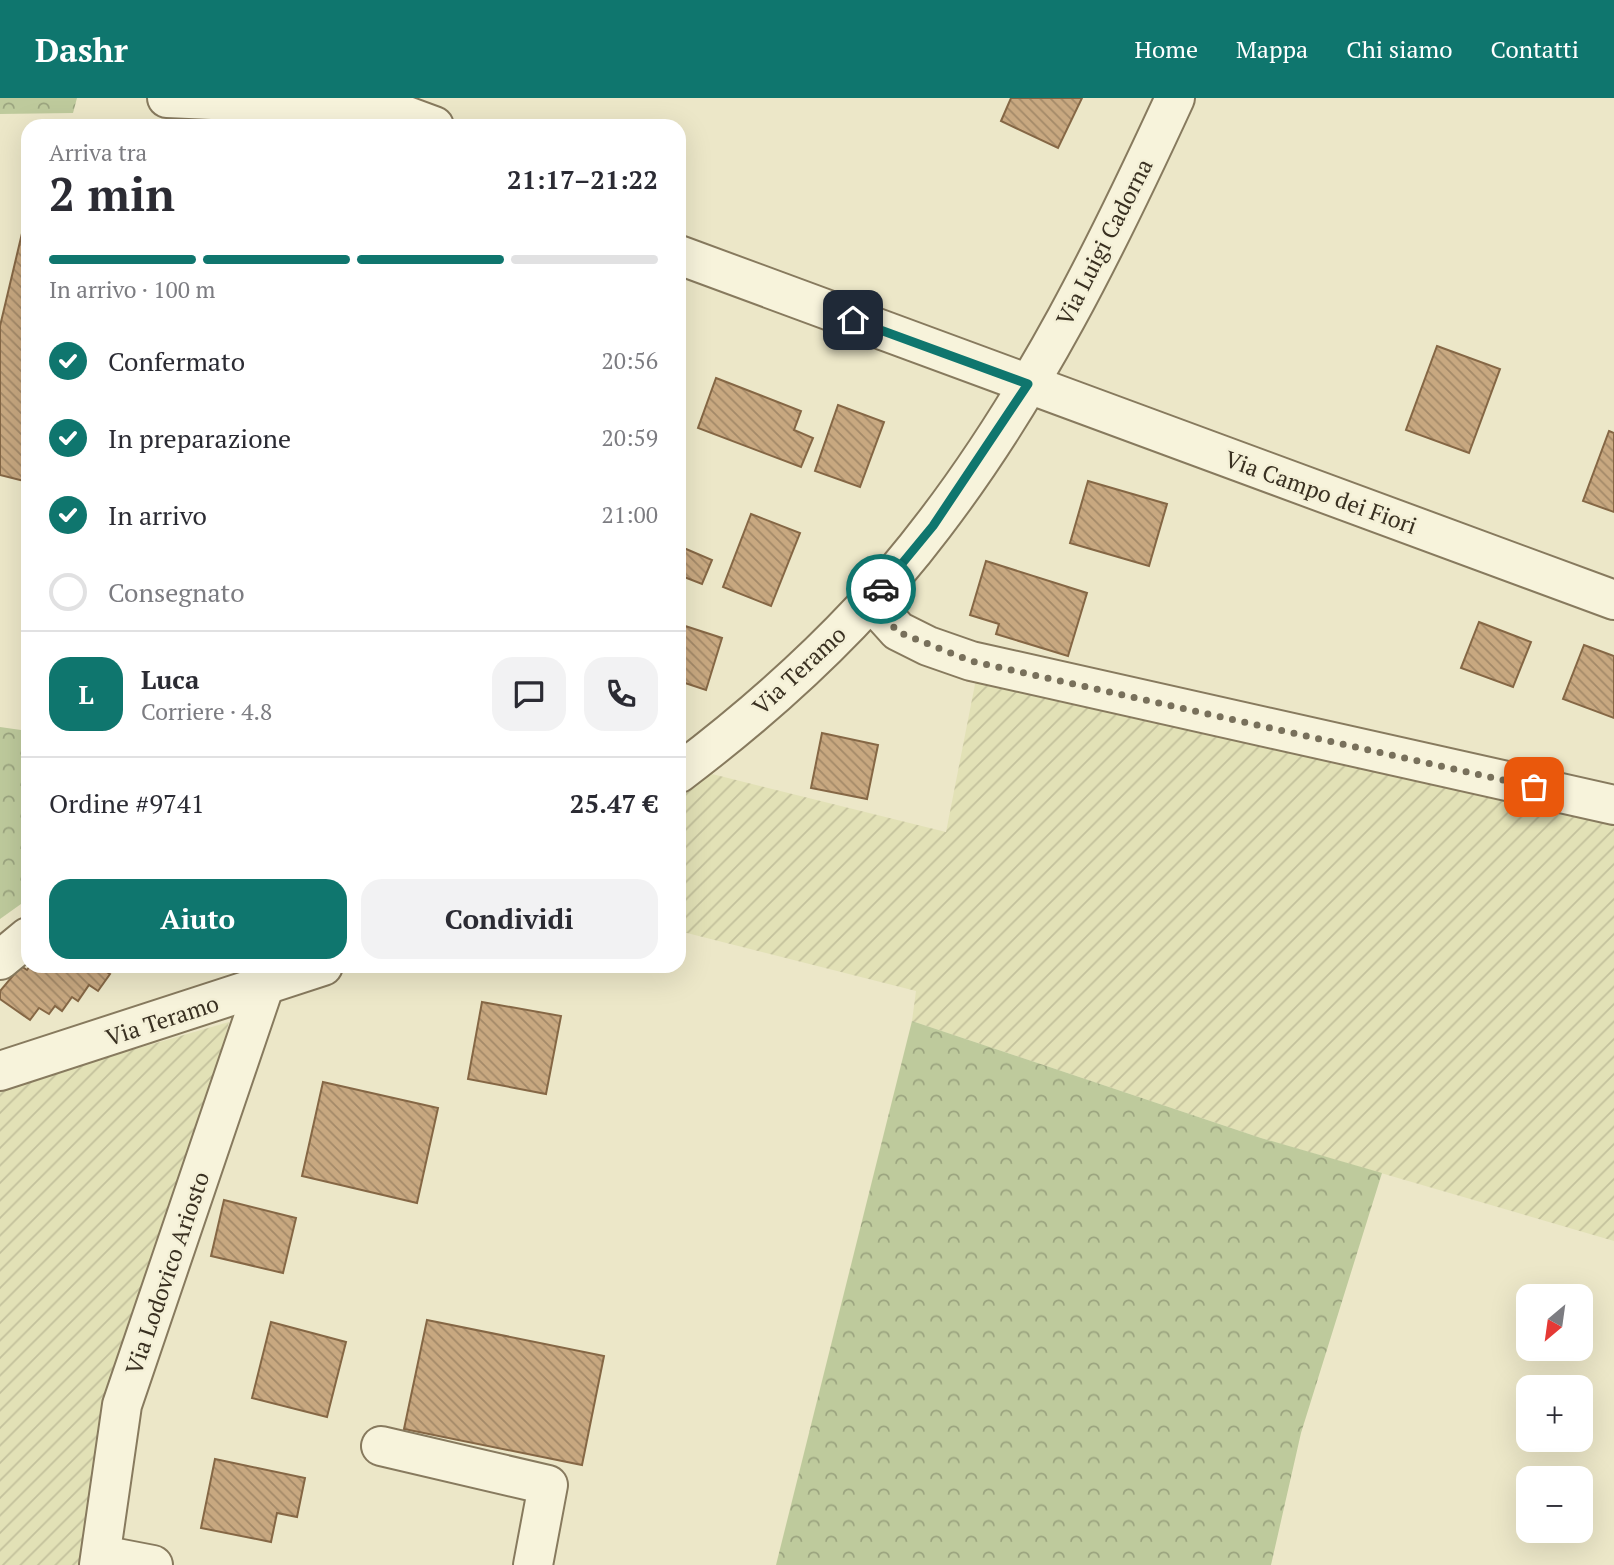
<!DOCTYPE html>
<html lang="it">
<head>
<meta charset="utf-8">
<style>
  :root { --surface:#fff; --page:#f2f2f3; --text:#2b2b33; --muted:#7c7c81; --line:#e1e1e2; --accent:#0f766e }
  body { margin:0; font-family:"PT Serif",serif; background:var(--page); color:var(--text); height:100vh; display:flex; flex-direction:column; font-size:26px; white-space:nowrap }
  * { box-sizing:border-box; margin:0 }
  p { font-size:23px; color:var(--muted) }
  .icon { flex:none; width:38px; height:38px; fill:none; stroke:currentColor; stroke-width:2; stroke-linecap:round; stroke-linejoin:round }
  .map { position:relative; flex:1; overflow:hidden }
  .sheet { position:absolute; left:21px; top:21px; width:665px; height:854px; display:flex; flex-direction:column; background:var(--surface); border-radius:21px; box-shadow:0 7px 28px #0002 }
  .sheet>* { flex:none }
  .needle { width:46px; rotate:209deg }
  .fabs { position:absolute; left:1516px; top:1186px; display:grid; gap:14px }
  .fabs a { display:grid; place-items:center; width:77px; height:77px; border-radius:14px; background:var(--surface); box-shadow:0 7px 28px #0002; font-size:35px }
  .pin { position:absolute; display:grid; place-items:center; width:60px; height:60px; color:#fff; margin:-30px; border-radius:14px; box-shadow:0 4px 10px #0006 }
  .courier { position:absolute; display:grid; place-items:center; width:70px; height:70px; margin:-35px; border:5px solid #0f766e; border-radius:50%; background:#fff; color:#222; box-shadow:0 2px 9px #0007 }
  .head em { font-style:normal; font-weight:700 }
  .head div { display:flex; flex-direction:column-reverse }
  .head { display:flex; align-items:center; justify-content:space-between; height:119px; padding:0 28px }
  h1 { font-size:46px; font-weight:700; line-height:52px }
  .bar { display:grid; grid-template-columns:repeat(4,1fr); gap:10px 7px; align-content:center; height:84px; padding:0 28px }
  .bar i { height:9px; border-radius:5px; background:var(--line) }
  .bar .active { background:var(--accent) }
  .bar p { grid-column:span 4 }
  .line { display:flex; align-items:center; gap:18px; padding:0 28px; border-top:2px solid var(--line) }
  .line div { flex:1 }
  .round { display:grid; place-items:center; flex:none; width:74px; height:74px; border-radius:21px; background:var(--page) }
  ol { padding:0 28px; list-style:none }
  li { display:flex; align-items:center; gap:21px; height:77px }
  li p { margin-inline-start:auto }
  li .icon { padding:7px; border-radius:50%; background:var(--accent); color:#fff; stroke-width:4 }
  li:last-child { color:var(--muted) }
  li i { width:38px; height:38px; border:4px solid var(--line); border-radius:50% }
  .cta { display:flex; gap:14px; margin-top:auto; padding:14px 28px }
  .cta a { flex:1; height:80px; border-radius:21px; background:var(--accent); color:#fff; font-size:28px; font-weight:700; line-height:80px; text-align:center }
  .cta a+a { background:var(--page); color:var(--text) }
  header { display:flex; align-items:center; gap:42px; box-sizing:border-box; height:98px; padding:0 35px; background:var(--accent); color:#fff }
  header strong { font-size:33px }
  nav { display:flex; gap:38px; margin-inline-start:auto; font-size:24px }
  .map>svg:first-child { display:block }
</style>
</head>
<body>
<header>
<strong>Dashr</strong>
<nav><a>Home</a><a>Mappa</a><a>Chi siamo</a><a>Contatti</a></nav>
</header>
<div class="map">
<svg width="1614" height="1467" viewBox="0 0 1614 1467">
  <defs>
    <pattern id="farmland-furrows" width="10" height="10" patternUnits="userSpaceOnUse" patternTransform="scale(1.75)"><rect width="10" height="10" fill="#e2e1b6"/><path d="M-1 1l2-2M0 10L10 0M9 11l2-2" fill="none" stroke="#c3c19c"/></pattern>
    <pattern id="forest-crowns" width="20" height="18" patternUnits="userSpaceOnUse" patternTransform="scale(1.75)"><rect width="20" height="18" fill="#beca9c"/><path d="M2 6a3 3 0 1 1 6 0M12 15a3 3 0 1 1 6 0" fill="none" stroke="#9ba47f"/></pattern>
    <pattern id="building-back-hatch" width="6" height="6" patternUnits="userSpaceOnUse" patternTransform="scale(1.75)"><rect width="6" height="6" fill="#c8a880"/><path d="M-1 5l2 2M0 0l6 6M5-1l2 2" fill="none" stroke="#a38968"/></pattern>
  </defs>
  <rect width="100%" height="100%" fill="#ece7c8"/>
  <g fill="url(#farmland-furrows)">
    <path d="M977 576 1614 721V1143L1261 1040 912 923 916 893 679 833V697L708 675 946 734Z"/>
    <path d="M229 924 87 1467H0V990Z"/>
  </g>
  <g fill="url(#forest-crowns)">
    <path d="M0 0H77L73 15 0 16Z"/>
    <path d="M0 629 28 633V801L0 821Z"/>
    <path d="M912 923 1261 1040 1382 1075 1301 1335 1271 1467H776Z"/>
  </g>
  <g fill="url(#building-back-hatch)" stroke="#856745" stroke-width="2">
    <path d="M1011 0H1082L1058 50 1001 23Z"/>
    <path d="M28 110V384L0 377V228Z"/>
    <path d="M1437 248 1500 271 1469 355 1406 332Z"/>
    <path d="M716 280 801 313 794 332 813 340 801 369 698 330Z"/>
    <path d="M838 307 884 324 860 389 815 373Z"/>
    <path d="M1609 333 1614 335V414L1583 403Z"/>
    <path d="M1088 383 1167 406 1149 468 1070 445Z"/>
    <path d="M751 416 800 435 771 508 723 489Z"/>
    <path d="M679 448 712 462 702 486 679 477Z"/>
    <path d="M986 463 1087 495 1068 558 996 536 999 526 970 517Z"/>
    <path d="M1479 524 1531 544 1513 589 1461 570Z"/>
    <path d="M679 526 722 540 706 592 679 583Z"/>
    <path d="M1584 547 1614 558V620L1563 601Z"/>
    <path d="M822 635 878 647 867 701 811 690Z"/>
    <path d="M21 868 27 872 30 868H109L105 873 110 876 98 893 89 887 78 903 72 899 62 913 55 908 49 916 39 910 30 922 0 901V893Z"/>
    <path d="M482 904 561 918 546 996 468 981Z"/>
    <path d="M323 984 438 1010 417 1105 302 1078Z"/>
    <path d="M224 1102 296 1120 283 1175 211 1158Z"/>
    <path d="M427 1222 604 1258 582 1367 404 1331Z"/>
    <path d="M271 1224 346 1244 327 1319 252 1300Z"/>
    <path d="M215 1361 305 1380 297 1419 277 1415 271 1444 201 1430Z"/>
  </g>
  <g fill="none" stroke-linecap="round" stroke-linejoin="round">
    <g stroke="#877a5e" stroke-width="42">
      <g id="minor">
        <path d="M167 0 385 10 434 28"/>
        <path d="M679 157 1614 502"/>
        <path d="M871 503 898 533 928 548 971 563 1614 707"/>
        <path d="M679 675C773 604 862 522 933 428 1033 298 1107 148 1175 0"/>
        <path d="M0 862 28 839"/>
        <path d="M0 973 323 868"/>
        <path d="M381 1348 548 1387 533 1467"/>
        <path d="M101 1457 153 1467"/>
        <path d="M99 1467 122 1307 264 889"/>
      </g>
    </g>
    <use href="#minor" stroke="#f7f3db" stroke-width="38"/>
  </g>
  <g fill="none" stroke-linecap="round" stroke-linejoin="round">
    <path stroke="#78705b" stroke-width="7" stroke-dasharray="0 12.6" d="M881 491 871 503 898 534 971 563 1534 689"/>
    <path stroke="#0f766e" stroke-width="9" d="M853 222 1028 286 933 428 881 491"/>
  </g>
  <g text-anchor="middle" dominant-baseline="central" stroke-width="5" stroke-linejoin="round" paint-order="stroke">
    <g font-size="23" fill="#393021" stroke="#f4f0d7">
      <text transform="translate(1104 144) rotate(-63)">Via Luigi Cadorna</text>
      <text transform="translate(1321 394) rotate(20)">Via Campo dei Fiori</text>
      <text transform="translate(799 572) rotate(-43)">Via Teramo</text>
      <text transform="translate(162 922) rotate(-18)">Via Teramo</text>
      <text transform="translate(167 1175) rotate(-71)">Via Lodovico Ariosto</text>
    </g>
  </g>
</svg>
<div class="fabs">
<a><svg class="needle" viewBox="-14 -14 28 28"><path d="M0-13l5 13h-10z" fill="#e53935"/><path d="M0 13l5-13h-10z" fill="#7c7c81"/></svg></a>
<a>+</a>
<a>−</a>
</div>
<div class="pin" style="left:1534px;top:689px;background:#ea580c"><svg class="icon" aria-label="bag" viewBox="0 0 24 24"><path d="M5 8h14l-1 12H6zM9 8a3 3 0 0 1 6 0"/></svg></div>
<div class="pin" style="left:853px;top:222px;background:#1f2937"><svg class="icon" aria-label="home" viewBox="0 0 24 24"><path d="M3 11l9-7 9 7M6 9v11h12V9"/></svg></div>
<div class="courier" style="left:881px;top:491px"><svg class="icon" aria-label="car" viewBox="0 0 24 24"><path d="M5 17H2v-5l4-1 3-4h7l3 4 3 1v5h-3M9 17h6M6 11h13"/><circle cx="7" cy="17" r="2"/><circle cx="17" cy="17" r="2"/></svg></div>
<section class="sheet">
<div class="head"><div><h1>2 min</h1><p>Arriva tra</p></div><em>21:17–21:22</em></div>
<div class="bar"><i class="active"></i><i class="active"></i><i class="active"></i><i></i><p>In arrivo · 100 m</p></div>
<ol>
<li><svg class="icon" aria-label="check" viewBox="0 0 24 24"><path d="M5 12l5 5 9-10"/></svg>Confermato<p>20:56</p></li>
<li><svg class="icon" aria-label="check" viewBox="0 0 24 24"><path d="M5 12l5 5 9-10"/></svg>In preparazione<p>20:59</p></li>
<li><svg class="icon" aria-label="check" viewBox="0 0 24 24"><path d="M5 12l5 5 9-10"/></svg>In arrivo<p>21:00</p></li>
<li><i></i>Consegnato</li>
</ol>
<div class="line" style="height:126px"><b class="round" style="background:var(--accent);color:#fff">L</b><div><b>Luca</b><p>Corriere · 4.8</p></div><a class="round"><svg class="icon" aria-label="chat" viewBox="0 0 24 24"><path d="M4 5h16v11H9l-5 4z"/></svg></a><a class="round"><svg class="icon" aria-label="phone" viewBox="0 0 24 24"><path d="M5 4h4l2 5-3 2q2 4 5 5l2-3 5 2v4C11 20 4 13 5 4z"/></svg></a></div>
<div class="line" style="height:91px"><div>Ordine #9741</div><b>25.47 €</b></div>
<div class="cta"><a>Aiuto</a><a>Condividi</a></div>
</section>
</div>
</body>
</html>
